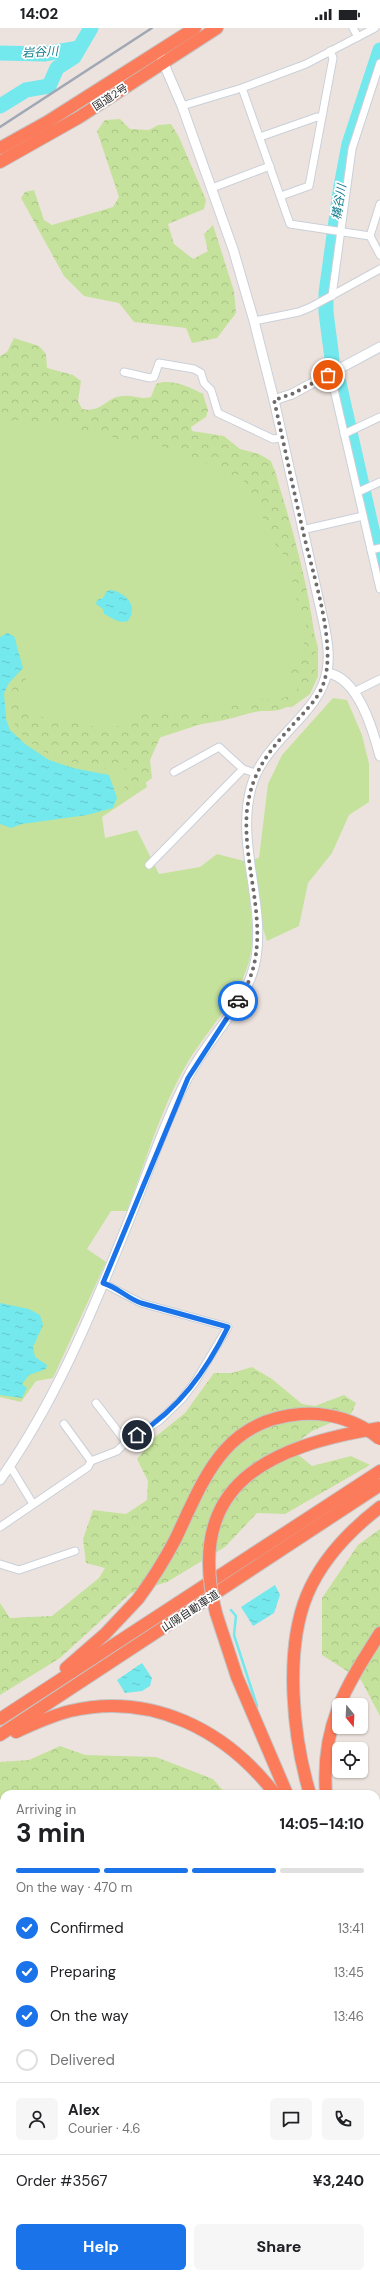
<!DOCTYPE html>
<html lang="en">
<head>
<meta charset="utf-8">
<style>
  :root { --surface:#fff; --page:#f6f6f6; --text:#202124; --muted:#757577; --line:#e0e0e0; --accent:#1a73e8 }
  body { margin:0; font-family:"DM Sans","Noto Sans JP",sans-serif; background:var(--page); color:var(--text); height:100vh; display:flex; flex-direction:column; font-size:15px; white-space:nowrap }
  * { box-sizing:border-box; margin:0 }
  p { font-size:13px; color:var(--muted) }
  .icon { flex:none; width:22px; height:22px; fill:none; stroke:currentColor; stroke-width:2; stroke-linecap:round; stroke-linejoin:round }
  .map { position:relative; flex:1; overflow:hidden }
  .drawer { position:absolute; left:0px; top:1762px; width:380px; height:488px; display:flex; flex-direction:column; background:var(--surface); border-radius:12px 12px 0 0; box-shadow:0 1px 3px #0004 }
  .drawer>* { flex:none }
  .needle { width:26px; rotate:162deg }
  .tools { position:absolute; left:332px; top:1670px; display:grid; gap:8px }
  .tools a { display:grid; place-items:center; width:36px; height:36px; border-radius:6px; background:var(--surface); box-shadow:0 1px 3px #0004; font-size:20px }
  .pin { position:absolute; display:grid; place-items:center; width:34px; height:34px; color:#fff; margin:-17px; border:2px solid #fff; border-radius:50%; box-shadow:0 1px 4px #0007 }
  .courier { position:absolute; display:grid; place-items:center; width:40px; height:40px; margin:-20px; border:3px solid #1a73e8; border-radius:50%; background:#fff; color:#222; box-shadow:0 1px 5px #0007 }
  .head em { font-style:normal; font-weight:700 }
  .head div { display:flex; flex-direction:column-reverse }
  .head { display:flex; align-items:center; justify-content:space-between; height:68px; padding:0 16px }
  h1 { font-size:26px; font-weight:700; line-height:30px }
  .bar { display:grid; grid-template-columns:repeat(4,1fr); gap:6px 4px; align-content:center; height:48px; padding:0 16px }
  .bar i { height:5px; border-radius:3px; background:var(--line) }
  .bar .on { background:var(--accent) }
  .bar p { grid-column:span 4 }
  .line { display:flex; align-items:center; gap:10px; padding:0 16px; border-top:1px solid var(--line) }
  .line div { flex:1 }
  .round { display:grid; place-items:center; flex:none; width:42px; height:42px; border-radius:6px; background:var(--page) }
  ol { padding:0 16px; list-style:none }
  li { display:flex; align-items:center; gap:12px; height:44px }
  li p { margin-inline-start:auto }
  li .icon { padding:4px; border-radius:50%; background:var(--accent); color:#fff; stroke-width:4 }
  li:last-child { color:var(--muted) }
  li i { width:22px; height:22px; border:2px solid var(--line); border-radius:50% }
  .primary-button { display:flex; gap:8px; margin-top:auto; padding:8px 16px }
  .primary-button a { flex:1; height:46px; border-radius:6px; background:var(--accent); color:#fff; font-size:16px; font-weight:700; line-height:46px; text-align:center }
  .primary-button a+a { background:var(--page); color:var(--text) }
  .status { display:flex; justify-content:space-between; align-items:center; height:28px; padding:0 20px; background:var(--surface); direction:ltr }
  .status svg { height:11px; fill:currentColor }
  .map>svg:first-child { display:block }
</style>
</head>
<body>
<div class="status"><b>14:02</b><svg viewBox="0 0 49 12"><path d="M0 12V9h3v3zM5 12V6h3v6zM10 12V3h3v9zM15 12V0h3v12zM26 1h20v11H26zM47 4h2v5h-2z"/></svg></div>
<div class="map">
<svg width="380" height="2250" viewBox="0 0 380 2250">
  <defs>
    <pattern id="forest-crowns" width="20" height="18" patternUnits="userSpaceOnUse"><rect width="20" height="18" fill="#c4e29b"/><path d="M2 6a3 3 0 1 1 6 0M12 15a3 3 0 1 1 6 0" fill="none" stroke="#a9c286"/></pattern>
    <pattern id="water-ripples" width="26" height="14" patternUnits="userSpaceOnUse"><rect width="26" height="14" fill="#73e8ed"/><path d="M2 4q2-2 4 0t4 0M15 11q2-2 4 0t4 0" fill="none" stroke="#64c7cb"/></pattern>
  </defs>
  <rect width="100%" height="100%" fill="#ede3de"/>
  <path fill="#c4e29b" d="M0 359 266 433 275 442 318 620V648L310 666 292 679H254L152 712 141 735 147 759 102 789 105 810 137 802 159 846 200 839 217 826 244 833 259 830 268 756 282 727 333 670 347 672 362 707 369 736V774L349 787 332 825 308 855 299 898 267 913 261 894 258 870 250 872C251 890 254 907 251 924 244 968 206 1001 185 1039 160 1083 145 1135 127 1183H111L87 1221 106 1234 53 1350 36 1353 21 1374 0 1369Z"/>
  <g fill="url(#forest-crowns)">
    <path d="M120 91 130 101 149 102 158 97 171 96 179 109 206 172 204 181 168 196 174 216 193 231 208 223 204 206 213 197 234 263 236 285 217 310 192 315 186 300 134 294 119 275 84 268 64 248 21 170 25 164 34 162 44 192 52 197 113 179 119 169 97 103 105 92Z"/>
    <path d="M14 310 39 318 46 326 47 340 73 347 81 353 78 373 82 381C103 385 105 369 123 368 133 367 140 372 151 369L156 356C170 350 190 359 203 366L208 382 206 389 191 399 192 403 224 408 240 421 259 426 271 433C285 472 331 625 311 659 305 668 291 678 282 681 274 684 263 682 255 684 241 687 228 692 214 694 197 697 180 698 163 703L150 732 152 750 127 769 121 770 120 765 134 746 129 741C89 744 11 726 9 676 8 663 20 649 27 638L30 645C19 662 13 669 27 686L103 700 119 698 149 684H216L254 671 278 672 293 666 299 659 297 649 286 642 288 637 301 630 300 623 308 608 305 593 293 561 292 547 284 528 268 507 263 498V488L247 462 245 454 224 443 195 430 149 414 121 415 111 408 74 402 65 398H52L22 392 0 393V328L7 324Z"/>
    <path d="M252 1339 272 1351 302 1376 315 1378 344 1367 356 1375 351 1386 312 1403 290 1420 312 1438 351 1428 370 1437 285 1486 257 1485 225 1519 167 1554 131 1565 60 1630 0 1667V1575L10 1590 52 1588 99 1550 105 1540 86 1535 83 1511 93 1482 126 1486 147 1472 148 1453 137 1431 154 1410 185 1385 214 1345H232Z"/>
    <path d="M380 1501V1688L361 1652 322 1627V1570L358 1517Z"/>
    <path d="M60 1718 85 1727 156 1729 213 1751 226 1766H4V1981L0 1982V1734L29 1732Z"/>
    <path d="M376 1940 380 1944V2110L376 2108Z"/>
  </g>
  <g fill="url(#water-ripples)">
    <path d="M111 562C126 565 139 578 128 593 118 596 113 590 104 586L103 581 96 576 97 572 103 570 107 563Z"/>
    <path d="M7 605 14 608 23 640 9 655 4 665 6 691 10 702 25 716 49 732 73 740 109 747 117 770 113 780 87 787 22 796 11 800 0 796V609Z"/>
    <path d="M0 1275 29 1281 40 1287 43 1297 33 1319 35 1329 47 1337 46 1341 29 1347 22 1356 27 1360 22 1370 0 1367Z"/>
    <path d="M275 1557 280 1567 274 1585 253 1598 241 1579Z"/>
    <path d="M142 1635 152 1650 150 1658 142 1663 125 1665 117 1652Z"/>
    <path d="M4 2107V2246H151L153 2250H0V2109Z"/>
  </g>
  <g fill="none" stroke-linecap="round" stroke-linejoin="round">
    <path stroke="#73e8ed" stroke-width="2.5" d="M231 1582 236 1588 234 1607 257 1678"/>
    <g stroke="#73e8ed" stroke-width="15">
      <path d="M0 25 44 26 79 20"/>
      <path d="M0 78 26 62 49 58 57 40 74 29 91 0"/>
      <path d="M332 331 326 284V265L340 164 349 116 380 22"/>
      <path d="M339 355 380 537"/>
    </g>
    <g stroke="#c9d0d9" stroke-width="9">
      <g id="street">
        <path d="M353 0 358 9"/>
        <path d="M242 60 290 196 370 208"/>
        <path d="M182 78 242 60 306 36 375 0"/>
        <path d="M260 109 317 89 321 90"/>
        <path d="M212 160 270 138"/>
        <path d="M281 168 309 158 333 30 330 23"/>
        <path d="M380 176 370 208 380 227"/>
        <path d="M332 268 352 121 380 35"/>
        <path d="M254 293 299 284 311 279 380 241"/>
        <path d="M124 344 150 350 154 349 159 335 194 341 201 345 204 355 211 362 218 385 273 411 282 410"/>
        <path d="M328 347 333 357 380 561"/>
        <path d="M344 406 380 389"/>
        <path d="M358 464 380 454"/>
        <path d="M302 502 363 488"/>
        <path d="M371 522 380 520"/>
        <path d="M354 664 380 651"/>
        <path d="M174 744 219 719 243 741"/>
        <path d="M149 837 243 741 255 745"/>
        <path d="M96 1375 126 1414"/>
        <path d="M64 1396 91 1433"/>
        <path d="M10 1438 33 1476"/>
        <path d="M0 1499 88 1439 91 1433 117 1423 126 1414 159 1393 181 1372 195 1354 228 1299 141 1275 103 1255"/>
        <path d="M0 1536 19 1542 75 1523"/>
        <path d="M0 2024 4 2026"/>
        <path d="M376 2199 380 2201"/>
        <path d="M154 2246 156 2250"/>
      </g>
    </g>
    <g stroke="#c9d0d9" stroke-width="11">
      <g id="secondary">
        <path d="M274 372 292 366 380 319"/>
        <path d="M327 645C358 649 373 702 380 728"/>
        <path d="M0 1452C53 1377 89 1292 123 1207 145 1154 162 1099 188 1049 208 1009 249 975 256 930 265 874 236 816 251 760 263 712 320 687 327 643 330 627 327 611 324 596L274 372 254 293 233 221 182 78 161 29"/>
        <path d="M0 1923 4 1929"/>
        <path d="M376 2177 380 2179"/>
      </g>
    </g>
    <g stroke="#c4c4c4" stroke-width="14">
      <g id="highway">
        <path d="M0 120 47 94 195 0"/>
        <path d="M0 134 78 90 217 0"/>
        <path d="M216 1585 237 1649 287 1766"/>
        <path d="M66 1640 105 1606 138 1571"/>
        <path d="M0 1691 380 1443"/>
        <path d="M16 1704C33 1696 51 1688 70 1683 152 1664 226 1702 275 1766"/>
        <path d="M0 1707 380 1457"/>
        <path d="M310 1766C293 1710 284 1623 307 1567 322 1531 349 1503 380 1479"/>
        <path d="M326 1766C321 1697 345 1660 380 1605"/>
        <path d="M376 1890 380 1896"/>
        <path d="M376 1913 380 1919"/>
      </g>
    </g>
    <use href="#street" stroke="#fff" stroke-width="7"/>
    <use href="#secondary" stroke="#fff" stroke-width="9"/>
    <use href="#highway" stroke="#fb7b5a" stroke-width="12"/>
    <path stroke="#a0a8b5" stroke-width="2.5" d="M0 99 152 0"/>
    <g stroke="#c4c4c4" stroke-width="14" stroke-linecap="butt">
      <g id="highway-bridge">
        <path d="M138 1571C152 1552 164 1533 175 1512 204 1451 223 1392 301 1386 330 1384 358 1393 380 1411"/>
        <path d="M216 1585C183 1455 270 1418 380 1400"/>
      </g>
    </g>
    <use href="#highway-bridge" stroke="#fb7b5a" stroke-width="12"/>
  </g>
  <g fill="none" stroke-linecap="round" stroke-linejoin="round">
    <path stroke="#6f6b6a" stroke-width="4" stroke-dasharray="0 7.2" d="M238 973C279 913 241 846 247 782 252 740 272 720 299 690 308 680 318 670 323 657 338 617 312 545 303 503 293 460 284 416 274 372L292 366 328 347"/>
    <path stroke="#1a73e8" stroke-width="5" d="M137 1407C179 1381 206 1343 228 1299L141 1275C127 1270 117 1259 103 1255L188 1050 238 973"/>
  </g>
  <g text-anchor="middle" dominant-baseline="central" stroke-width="3.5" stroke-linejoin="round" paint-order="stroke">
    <g font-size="11" fill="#2b2b2b" stroke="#fff">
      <text transform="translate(110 69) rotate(-33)">国道2号</text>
      <text transform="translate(190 1583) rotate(-33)">山陽自動車道</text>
    </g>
    <g font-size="12" font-style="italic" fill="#107e8d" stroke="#fff">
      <text transform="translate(40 24) rotate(-3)">岩谷川</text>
      <text transform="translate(339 174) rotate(-81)">構谷川</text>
    </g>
  </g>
</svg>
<div class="tools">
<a><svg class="needle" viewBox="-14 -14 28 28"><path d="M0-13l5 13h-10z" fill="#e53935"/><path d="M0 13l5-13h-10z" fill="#757577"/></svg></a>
<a><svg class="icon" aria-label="locate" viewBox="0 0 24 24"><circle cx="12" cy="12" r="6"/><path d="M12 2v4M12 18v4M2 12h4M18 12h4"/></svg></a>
</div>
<div class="pin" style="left:328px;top:347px;background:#ea580c"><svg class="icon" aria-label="bag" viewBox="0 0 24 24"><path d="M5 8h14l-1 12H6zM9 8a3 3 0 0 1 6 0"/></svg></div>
<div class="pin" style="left:137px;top:1407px;background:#1f2937"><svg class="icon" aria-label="home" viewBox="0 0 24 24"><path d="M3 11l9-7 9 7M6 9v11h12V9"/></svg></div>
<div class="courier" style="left:238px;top:973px"><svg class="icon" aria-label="car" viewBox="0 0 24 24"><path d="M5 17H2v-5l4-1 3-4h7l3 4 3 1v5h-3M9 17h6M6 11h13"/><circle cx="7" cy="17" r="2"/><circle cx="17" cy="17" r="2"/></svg></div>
<section class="drawer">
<div class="head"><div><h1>3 min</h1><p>Arriving in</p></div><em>14:05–14:10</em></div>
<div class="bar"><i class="on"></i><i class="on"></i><i class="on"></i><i></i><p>On the way · 470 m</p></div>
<ol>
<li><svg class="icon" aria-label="check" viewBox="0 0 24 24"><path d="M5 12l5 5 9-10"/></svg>Confirmed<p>13:41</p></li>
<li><svg class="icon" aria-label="check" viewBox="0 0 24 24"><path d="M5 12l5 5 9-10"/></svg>Preparing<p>13:45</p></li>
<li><svg class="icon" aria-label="check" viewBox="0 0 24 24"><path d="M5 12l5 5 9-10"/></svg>On the way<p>13:46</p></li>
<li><i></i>Delivered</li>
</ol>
<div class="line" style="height:72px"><a class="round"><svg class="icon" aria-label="person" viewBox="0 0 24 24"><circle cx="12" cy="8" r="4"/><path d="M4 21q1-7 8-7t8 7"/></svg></a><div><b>Alex</b><p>Courier · 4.6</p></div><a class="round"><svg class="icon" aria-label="chat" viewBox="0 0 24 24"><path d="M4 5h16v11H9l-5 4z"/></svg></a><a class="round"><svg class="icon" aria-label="phone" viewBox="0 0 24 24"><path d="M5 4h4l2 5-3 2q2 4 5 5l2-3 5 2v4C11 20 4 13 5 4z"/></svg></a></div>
<div class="line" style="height:52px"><div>Order #3567</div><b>¥3,240</b></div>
<div class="primary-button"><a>Help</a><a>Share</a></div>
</section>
</div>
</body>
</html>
